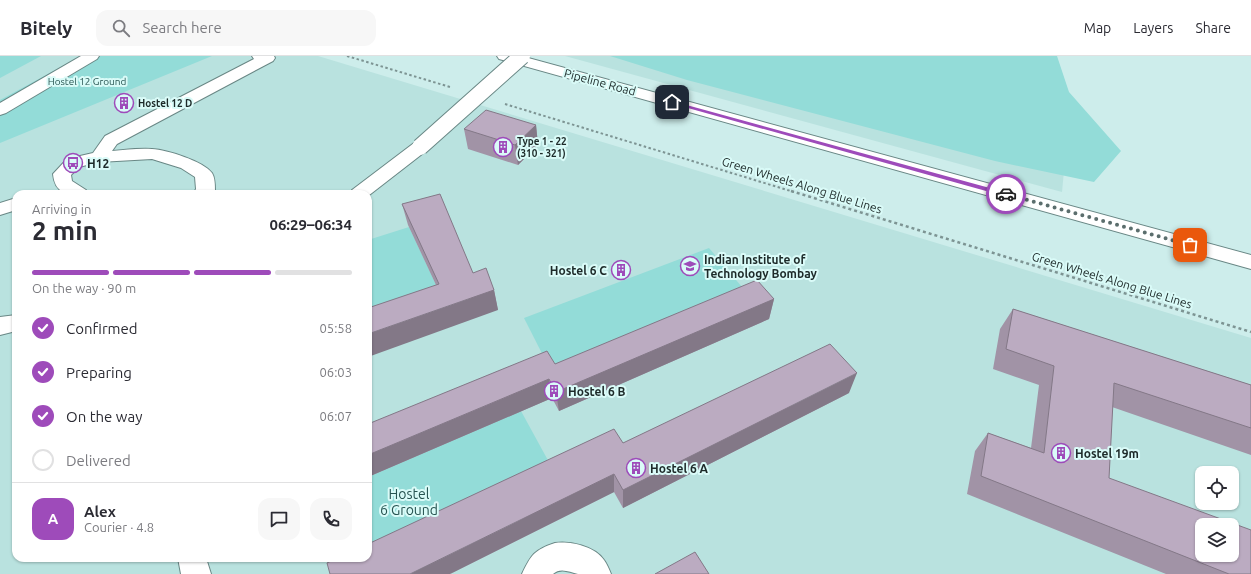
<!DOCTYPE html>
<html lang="en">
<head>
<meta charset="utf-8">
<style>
  :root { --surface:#fff; --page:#f7f7f7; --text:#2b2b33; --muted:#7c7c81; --line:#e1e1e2; --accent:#9e4bba }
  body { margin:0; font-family:Ubuntu,sans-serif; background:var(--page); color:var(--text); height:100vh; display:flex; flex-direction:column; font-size:15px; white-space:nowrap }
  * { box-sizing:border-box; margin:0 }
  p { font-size:13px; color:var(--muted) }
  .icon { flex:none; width:22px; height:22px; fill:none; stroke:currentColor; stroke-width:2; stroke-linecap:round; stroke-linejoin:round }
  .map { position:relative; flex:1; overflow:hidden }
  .side { position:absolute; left:12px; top:134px; width:360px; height:372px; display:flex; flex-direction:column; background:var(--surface); border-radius:12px; box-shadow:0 1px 3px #0004 }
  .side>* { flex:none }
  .buttons { position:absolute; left:1195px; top:410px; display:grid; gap:8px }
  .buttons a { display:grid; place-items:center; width:44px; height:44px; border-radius:8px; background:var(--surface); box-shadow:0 1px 3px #0004; font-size:20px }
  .pin { position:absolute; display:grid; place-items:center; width:34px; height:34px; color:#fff; margin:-17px; border-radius:8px; box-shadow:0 2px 6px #0006 }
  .courier { position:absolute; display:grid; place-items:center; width:40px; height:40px; margin:-20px; border:3px solid #9e4bba; border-radius:50%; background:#fff; color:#222; box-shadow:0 1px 5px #0007 }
  .overview em { font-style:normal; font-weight:700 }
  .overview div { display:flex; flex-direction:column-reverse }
  .overview { display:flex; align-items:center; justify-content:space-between; height:68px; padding:0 20px }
  h1 { font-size:26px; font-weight:700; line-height:30px }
  .bar { display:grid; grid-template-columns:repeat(4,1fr); gap:6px 4px; align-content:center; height:48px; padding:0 20px }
  .bar i { height:5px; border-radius:3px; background:var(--line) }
  .bar .active { background:var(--accent) }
  .bar p { grid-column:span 4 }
  .line { display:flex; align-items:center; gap:10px; padding:0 20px; border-top:1px solid var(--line) }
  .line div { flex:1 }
  .round { display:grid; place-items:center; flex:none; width:42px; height:42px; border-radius:12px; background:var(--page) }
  ol { padding:0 20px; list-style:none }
  li { display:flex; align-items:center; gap:12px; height:44px }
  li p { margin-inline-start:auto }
  li .icon { padding:4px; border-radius:50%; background:var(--accent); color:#fff; stroke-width:4 }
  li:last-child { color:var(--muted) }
  li i { width:22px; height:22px; border:2px solid var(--line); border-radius:50% }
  header { display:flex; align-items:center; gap:24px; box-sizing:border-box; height:56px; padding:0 20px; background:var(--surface); border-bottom:1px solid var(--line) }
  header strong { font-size:19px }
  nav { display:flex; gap:22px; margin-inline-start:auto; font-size:14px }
  .search { width:280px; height:36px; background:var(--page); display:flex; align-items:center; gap:10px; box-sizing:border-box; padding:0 14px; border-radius:12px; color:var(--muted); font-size:15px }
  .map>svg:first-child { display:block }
</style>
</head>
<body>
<header>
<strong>Bitely</strong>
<div class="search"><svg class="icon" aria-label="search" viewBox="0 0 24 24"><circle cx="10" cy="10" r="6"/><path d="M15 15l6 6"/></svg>Search here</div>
<nav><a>Map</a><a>Layers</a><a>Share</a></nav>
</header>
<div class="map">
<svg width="1251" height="518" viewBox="0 0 1251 518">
  <rect width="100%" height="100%" fill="#cdedeb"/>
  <g fill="#b9e2df" fill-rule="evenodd">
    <path d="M0 0H318L1251 282V518H0ZM16 138H368V502H16ZM1202 417H1232V447H1202ZM1202 469H1232V499H1202Z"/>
    <path d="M565 0H1041L1070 51 1062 136Z"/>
  </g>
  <g fill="#93dcd8">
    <path d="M0 0H41L0 22Z"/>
    <path d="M81 0H212L0 87V44Z"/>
    <path d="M610 0H1057L1069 36 1121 95 1094 126 995 105 687 24Z"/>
    <path d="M409 171 445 248 368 275V184Z"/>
    <path d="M709 192 753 244 557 327 524 262Z"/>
    <path d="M521 355 556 419 339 518 335 502H368V421Z"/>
  </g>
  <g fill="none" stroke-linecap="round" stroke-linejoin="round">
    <g stroke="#698785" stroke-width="2">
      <g id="minor">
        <path d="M81 0H99L97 3 6 57 0 59V47Z"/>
        <path d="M252 0H274L275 2 273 5 117 88 112 95C125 94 139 92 152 93 167 94 203 105 212 117 215 122 215 129 215 135L213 138H193L196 133 195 121 181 112 152 103 99 106 79 111 71 119 72 125 86 134 88 138C70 138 55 140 53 118L67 103 93 97 105 80 254 3Z"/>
        <path d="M497 0H521L1251 199V213L499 3Z"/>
        <path d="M420 86 426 87 429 91 426 95 368 140V138H350L352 134 414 87Z"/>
        <path d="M16 142V154L0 159V147Z"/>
        <path d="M16 259V275L0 279V261Z"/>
        <path d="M555 487C570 485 594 490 604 504 607 508 609 513 611 518 602 518 586 518 578 518 570 516 560 511 553 518H522C531 499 534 494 555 487Z"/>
        <path d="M178 502H206L211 518H181Z"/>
      </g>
    </g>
    <g stroke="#7d9493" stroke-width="2" stroke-dasharray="2.5 2.5" stroke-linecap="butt">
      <path d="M347 0 450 31"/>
      <path d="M505 48 794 136"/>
    </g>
    <path stroke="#7d9493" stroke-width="2.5" stroke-dasharray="3 3" stroke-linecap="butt" d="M791 135 1251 276"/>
    <use href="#minor" fill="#fff" fill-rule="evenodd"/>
    <g stroke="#698785" stroke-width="18" stroke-linecap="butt">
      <path id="minor-bridge" d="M420 91 522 0"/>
    </g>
    <use href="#minor-bridge" stroke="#fff" stroke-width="16"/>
  </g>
  <g fill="#a193a6">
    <path d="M536 69 538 89 518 109 468 93 464 73Z"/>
    <path d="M402 148 473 217 494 234 498 254 436 229 408 169Z"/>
    <path d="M774 243 769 263 559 355 552 342 368 421V368L555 308Z"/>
    <path d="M1013 253 1251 329V399L1112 351 1109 422 1251 518H1166L967 438 975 395 988 377 1031 392 1039 329 993 313 1000 273Z"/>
    <path d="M849 337 623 452 614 436 450 518 623 387Z"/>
  </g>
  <g fill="#837887">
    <path d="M536 69 538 89 518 109 515 89Z"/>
    <path d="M494 234 498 254 368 301V278Z"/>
    <path d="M774 243 769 263 559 355 556 336Z"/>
    <path d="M857 317 849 337 623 452V434Z"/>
    <path d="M549 323 552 342 368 421V399Z"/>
    <path d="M614 418V436L450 518H410Z"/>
  </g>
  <g fill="#bbabc1" stroke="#837887" fill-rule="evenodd">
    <path d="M486 54 536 69 515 89 464 73Z"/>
    <path d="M440 138 473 217 486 212 494 234 368 278V252L439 228 402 148Z"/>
    <path d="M757 224 774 243 556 336 549 323 368 399V368L547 295 555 308Z"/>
    <path d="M1013 253 1251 329V372L1114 327 1109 422 1251 474V518H1229L981 420 988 377 1044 397 1054 310 1006 293ZM1202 469H1232V499H1202Z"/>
    <path d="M830 288 857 317 623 434 614 418 410 518H330L327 507 337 502H368V488L614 373 623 387Z"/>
    <path d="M695 496 709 518H655Z"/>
  </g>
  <path fill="#9e4bba" d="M672 45 1008 137 1009 138 1004 140 670 47Z"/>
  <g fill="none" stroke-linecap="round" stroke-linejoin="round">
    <path stroke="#5b6e6d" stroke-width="4" stroke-dasharray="0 7.2" d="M1006 138 1190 189"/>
  </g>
  <defs>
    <g id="building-ring" transform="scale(1)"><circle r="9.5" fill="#dafbf8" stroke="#9e4bba" stroke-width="1.5"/><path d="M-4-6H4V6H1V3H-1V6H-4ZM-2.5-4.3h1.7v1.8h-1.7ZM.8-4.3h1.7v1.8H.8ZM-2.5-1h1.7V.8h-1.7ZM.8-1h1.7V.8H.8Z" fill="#9e4bba"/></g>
    <g id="bus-ring" transform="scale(1)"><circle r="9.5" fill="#dafbf8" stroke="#9e4bba" stroke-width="1.5"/><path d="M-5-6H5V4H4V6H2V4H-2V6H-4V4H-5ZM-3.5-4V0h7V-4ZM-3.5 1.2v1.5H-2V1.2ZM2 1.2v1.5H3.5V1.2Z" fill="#9e4bba"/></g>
    <g id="university-ring" transform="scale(1)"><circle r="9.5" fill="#dafbf8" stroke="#9e4bba" stroke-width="1.5"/><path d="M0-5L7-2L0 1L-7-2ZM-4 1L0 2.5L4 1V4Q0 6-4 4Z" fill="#9e4bba"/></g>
  </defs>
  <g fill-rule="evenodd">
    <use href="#building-ring" x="124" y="47"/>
    <use href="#building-ring" x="503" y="91"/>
    <use href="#bus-ring" x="73" y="107"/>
    <use href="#university-ring" x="690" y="210"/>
    <use href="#building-ring" x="621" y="214"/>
    <use href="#building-ring" x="554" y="335"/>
    <use href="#building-ring" x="1061" y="397"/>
    <use href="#building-ring" x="636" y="412"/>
  </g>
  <g text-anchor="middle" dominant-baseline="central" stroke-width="4" stroke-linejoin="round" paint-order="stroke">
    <g font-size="10" fill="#275451" stroke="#dafbf8">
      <text x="87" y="25">Hostel 12 Ground</text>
    </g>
    <g font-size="10" font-weight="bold" fill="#1d2a29" stroke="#dafbf8" text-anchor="start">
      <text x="138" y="47">Hostel 12 D</text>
      <text x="517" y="85">Type 1 - 22<tspan x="517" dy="12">(310 - 321)</tspan></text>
    </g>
    <g font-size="12" fill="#1d2a29" stroke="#dafbf8">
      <text transform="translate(600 26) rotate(15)">Pipeline Road</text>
      <text transform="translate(802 129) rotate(17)">Green Wheels Along Blue Lines</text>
      <text transform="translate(1112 224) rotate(17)">Green Wheels Along Blue Lines</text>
    </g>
    <g font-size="12" font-weight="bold" fill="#1d2a29" stroke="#dafbf8" text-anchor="start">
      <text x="87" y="107">H12</text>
      <text x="704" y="203">Indian Institute of<tspan x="704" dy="14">Technology Bombay</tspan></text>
      <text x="607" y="214" text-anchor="end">Hostel 6 C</text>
      <text x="568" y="335">Hostel 6 B</text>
      <text x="1075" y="397">Hostel 19m</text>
      <text x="650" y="412">Hostel 6 A</text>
    </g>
    <g font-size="14" fill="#275451" stroke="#dafbf8">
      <text x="409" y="438">Hostel<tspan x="409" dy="16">6 Ground</tspan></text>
    </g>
  </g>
</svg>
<div class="buttons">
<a><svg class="icon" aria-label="locate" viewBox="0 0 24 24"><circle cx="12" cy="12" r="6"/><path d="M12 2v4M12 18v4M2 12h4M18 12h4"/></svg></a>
<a><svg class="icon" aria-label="layers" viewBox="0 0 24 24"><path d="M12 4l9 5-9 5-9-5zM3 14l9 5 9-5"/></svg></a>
</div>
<div class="pin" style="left:1190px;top:189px;background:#ea580c"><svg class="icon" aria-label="bag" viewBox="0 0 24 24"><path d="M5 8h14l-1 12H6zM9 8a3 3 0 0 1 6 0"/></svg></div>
<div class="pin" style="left:672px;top:46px;background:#1f2937"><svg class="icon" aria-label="home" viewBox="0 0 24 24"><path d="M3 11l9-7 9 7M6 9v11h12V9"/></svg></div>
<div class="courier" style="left:1006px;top:138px"><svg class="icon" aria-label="car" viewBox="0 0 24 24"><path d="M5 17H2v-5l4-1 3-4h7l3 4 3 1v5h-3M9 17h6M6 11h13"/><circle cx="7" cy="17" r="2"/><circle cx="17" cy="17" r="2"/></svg></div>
<section class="side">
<div class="overview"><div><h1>2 min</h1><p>Arriving in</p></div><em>06:29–06:34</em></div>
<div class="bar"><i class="active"></i><i class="active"></i><i class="active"></i><i></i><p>On the way · 90 m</p></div>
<ol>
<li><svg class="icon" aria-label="check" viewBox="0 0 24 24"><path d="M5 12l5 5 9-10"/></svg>Confirmed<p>05:58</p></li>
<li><svg class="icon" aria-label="check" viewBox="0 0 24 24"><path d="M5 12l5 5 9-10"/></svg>Preparing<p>06:03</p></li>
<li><svg class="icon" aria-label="check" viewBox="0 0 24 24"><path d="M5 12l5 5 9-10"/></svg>On the way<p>06:07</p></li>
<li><i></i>Delivered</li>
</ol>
<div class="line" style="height:72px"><b class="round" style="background:var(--accent);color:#fff">A</b><div><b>Alex</b><p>Courier · 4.8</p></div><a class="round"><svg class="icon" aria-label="chat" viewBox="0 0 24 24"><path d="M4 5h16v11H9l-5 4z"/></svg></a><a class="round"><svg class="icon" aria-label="phone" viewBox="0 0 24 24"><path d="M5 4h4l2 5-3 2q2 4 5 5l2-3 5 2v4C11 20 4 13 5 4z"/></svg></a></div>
</section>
</div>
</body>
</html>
